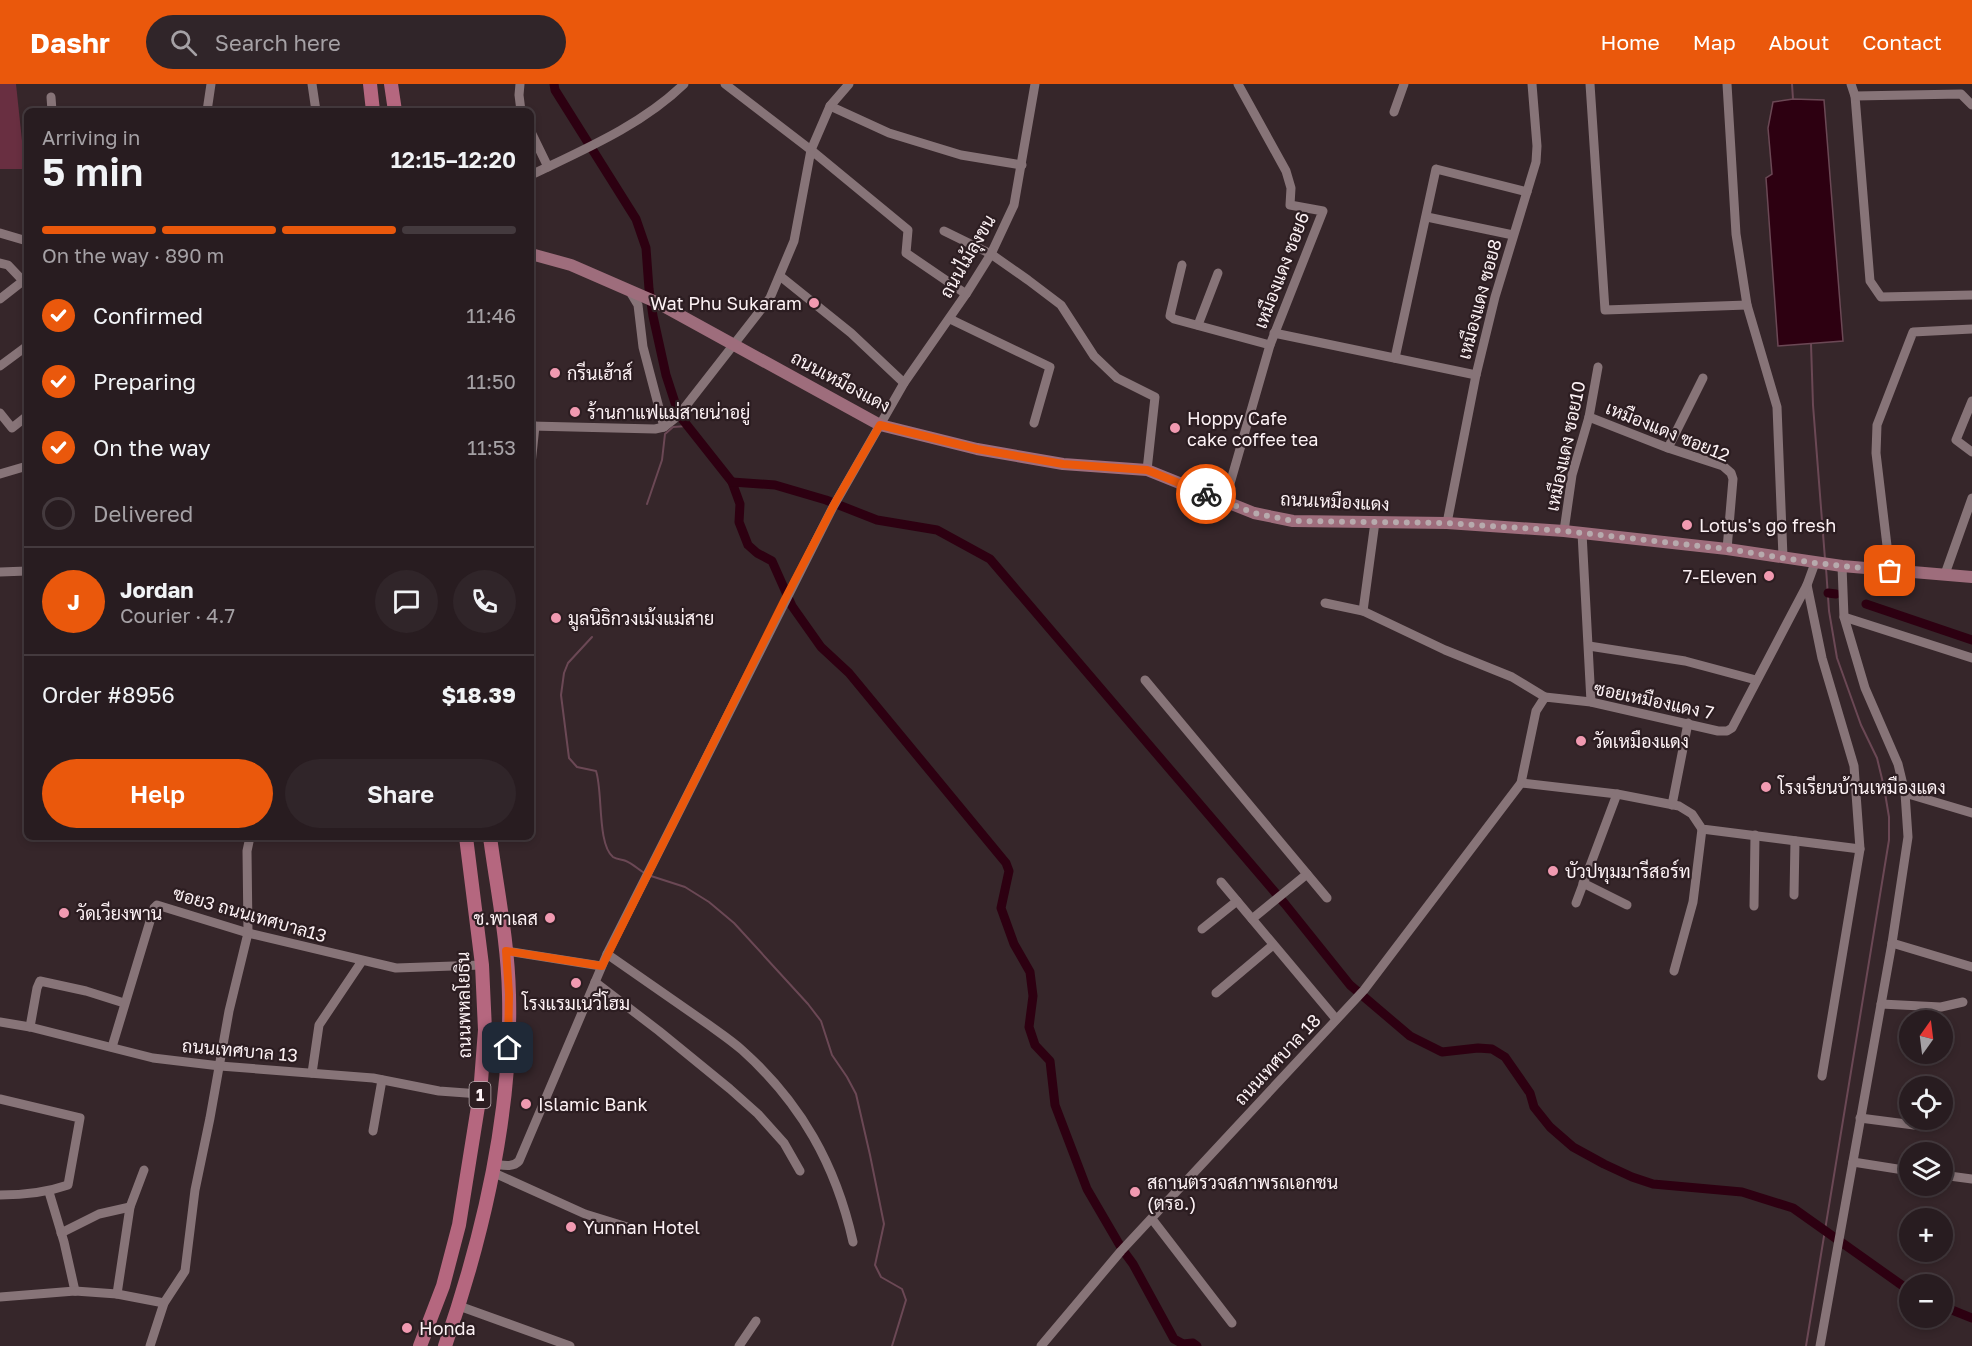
<!DOCTYPE html>
<html lang="en">
<head>
<meta charset="utf-8">
<style>
  :root { --surface:#281c20; --page:#302529; --text:#f1f3f6; --muted:#a5a1a5; --line:#443a3e; --accent:#ea580c }
  body { margin:0; font-family:"Golos Text",Sarabun,sans-serif; background:var(--page); color:var(--text); height:100vh; display:flex; flex-direction:column; font-size:22px; white-space:nowrap }
  * { box-sizing:border-box; margin:0 }
  p { font-size:20px; color:var(--muted) }
  .icon { flex:none; width:33px; height:33px; fill:none; stroke:currentColor; stroke-width:2; stroke-linecap:round; stroke-linejoin:round }
  .map { position:relative; flex:1; overflow:hidden }
  .sheet { position:absolute; left:24px; top:24px; width:510px; height:732px; display:flex; flex-direction:column; background:var(--surface); border-radius:9px; box-shadow:0 3px 9px #0003,0 0 0 2px var(--line) }
  .sheet>* { flex:none }
  .needle { width:39px; rotate:14deg }
  .tools { position:absolute; left:1899px; top:926px; display:grid; gap:12px }
  .tools a { display:grid; place-items:center; width:54px; height:54px; border-radius:50%; background:var(--surface); box-shadow:0 3px 9px #0003,0 0 0 2px var(--line); font-size:30px }
  .pin { position:absolute; display:grid; place-items:center; width:51px; height:51px; color:#fff; margin:-26px; border-radius:12px; box-shadow:0 3px 9px #0006 }
  .courier { position:absolute; display:grid; place-items:center; width:60px; height:60px; margin:-30px; border:4px solid #ea580c; border-radius:50%; background:#fff; color:#222; box-shadow:0 2px 8px #0007 }
  .summary em { font-style:normal; font-weight:600 }
  .summary div { display:flex; flex-direction:column-reverse }
  .summary { display:flex; align-items:center; justify-content:space-between; height:102px; padding:0 18px }
  h1 { font-size:39px; font-weight:600; line-height:45px }
  .bar { display:grid; grid-template-columns:repeat(4,1fr); gap:9px 6px; align-content:center; height:72px; padding:0 18px }
  .bar i { height:8px; border-radius:4px; background:var(--line) }
  .bar .selected { background:var(--accent) }
  .bar p { grid-column:span 4 }
  .line { display:flex; align-items:center; gap:15px; padding:0 18px; border-top:2px solid var(--line) }
  .line div { flex:1 }
  .round { display:grid; place-items:center; flex:none; width:63px; height:63px; border-radius:32px; background:var(--page) }
  ol { padding:0 18px; list-style:none }
  li { display:flex; align-items:center; gap:18px; height:66px }
  li p { margin-inline-start:auto }
  li .icon { padding:6px; border-radius:50%; background:var(--accent); color:#fff; stroke-width:4 }
  li:last-child { color:var(--muted) }
  li i { width:33px; height:33px; border:3px solid var(--line); border-radius:50% }
  .primary-button { display:flex; gap:12px; margin-top:auto; padding:12px 18px }
  .primary-button a { flex:1; height:69px; border-radius:36px; background:var(--accent); color:#fff; font-size:24px; font-weight:600; line-height:69px; text-align:center }
  .primary-button a+a { background:var(--page); color:var(--text) }
  header { display:flex; align-items:center; gap:36px; box-sizing:border-box; height:84px; padding:0 30px; background:var(--accent); color:#fff }
  header strong { font-size:28px }
  nav { display:flex; gap:33px; margin-inline-start:auto; font-size:21px }
  .search { width:420px; height:54px; background:var(--page); display:flex; align-items:center; gap:15px; box-sizing:border-box; padding:0 21px; border-radius:33px; color:var(--muted); font-size:22px }
  .map>svg:first-child { display:block }
</style>
</head>
<body>
<header>
<strong>Dashr</strong>
<div class="search"><svg class="icon" aria-label="search" viewBox="0 0 24 24"><circle cx="10" cy="10" r="6"/><path d="M15 15l6 6"/></svg>Search here</div>
<nav><a>Home</a><a>Map</a><a>About</a><a>Contact</a></nav>
</header>
<div class="map">
<svg width="1972" height="1262" viewBox="0 0 1972 1262">
  <rect width="100%" height="100%" fill="#36262a"/>
  <path fill="#692f41" d="M0 0H16L25 85H0Z"/>
  <path fill="#2d0011" stroke="#6b4855" stroke-width="1.5" d="M1793 15 1824 16 1843 257 1778 262 1766 94 1772 90 1768 44 1773 18Z"/>
  <g fill="none" stroke-linecap="round" stroke-linejoin="round">
    <g stroke="#6b4855" stroke-width="2">
      <path d="M1792 0 1793 15"/>
      <path d="M1811 260 1813 321 1825 475"/>
      <path d="M647 420 662 376 665 350 673 343 687 342"/>
      <path d="M592 553 568 579 564 589 561 611 569 674 577 683 596 687C603 707 597 760 613 773 617 776 622 775 626 777 633 780 639 786 646 790"/>
      <path d="M651 792 685 803 709 818 734 839 808 920 821 937 832 971 847 993 856 1010 870 1071 884 1140 875 1181 881 1193 902 1205 906 1216 892 1262"/>
      <path d="M1806 1262 1889 756V733L1884 703 1877 674 1861 641 1837 574 1829 527 1826 484"/>
    </g>
    <g stroke="#2d0011" stroke-width="9">
      <path d="M554 0 555 6 636 135 646 164 649 205 653 232 666 291 679 331 732 398 740 420 739 438 748 461 757 469 772 477 792 522 821 563 849 589 1006 779 1009 787 1001 824 1014 860 1030 888 1033 912 1029 943 1035 961 1050 977 1055 1021 1087 1105 1122 1165 1133 1180 1174 1255 1183 1260 1193 1259 1197 1262"/>
      <path d="M732 398 775 401 826 416 877 436 937 446 990 475 1285 820 1350 901 1410 952 1442 968 1478 964 1492 965 1505 973 1530 1009 1534 1023 1550 1043 1573 1063 1604 1080 1632 1093 1653 1100 1742 1108 1793 1124 1910 1207"/>
      <path d="M1828 509 1836 510"/>
      <path d="M1866 520 1972 556"/>
      <path d="M1942 1222 1972 1234"/>
    </g>
    <g stroke="#877478" stroke-width="9">
      <path d="M312 0 316 27"/>
      <path d="M520 0 519 11 521 27"/>
      <path d="M725 0 811 66 908 146 906 169 966 210"/>
      <path d="M1590 0 1605 226 1747 221"/>
      <path d="M1727 0 1736 150 1747 221 1777 323 1783 473"/>
      <path d="M1851 0 1855 12 1870 197 1881 213 1972 211"/>
      <path d="M1855 12 1961 10 1972 21"/>
      <path d="M51 13 52 27"/>
      <path d="M830 22 889 49 961 71 1022 81"/>
      <path d="M207 27 211 0"/>
      <path d="M1394 28 1404 0"/>
      <path d="M531 48 548 83"/>
      <path d="M531 91C583 66 642 41 684 0"/>
      <path d="M1427 133 1513 151"/>
      <path d="M944 147 991 170 1028 196 1061 221 1094 272 1117 294 1155 313 1147 386"/>
      <path d="M0 149 27 157"/>
      <path d="M0 179 8 181 27 201"/>
      <path d="M1182 181 1171 227 1170 232 1174 235 1270 261"/>
      <path d="M780 192 851 249 904 299"/>
      <path d="M629 206 638 221 643 263 664 343"/>
      <path d="M0 215 23 197"/>
      <path d="M950 235 1050 283 1034 339"/>
      <path d="M1198 241 1218 189"/>
      <path d="M1274 249 1476 291"/>
      <path d="M1395 274 1436 85 1527 108"/>
      <path d="M0 282 27 262"/>
      <path d="M1972 317 1956 356 1972 368"/>
      <path d="M0 329 12 344 27 332"/>
      <path d="M1589 333 1668 364 1723 382 1731 389 1733 395 1727 465"/>
      <path d="M531 342 655 345 664 343 678 332 770 214 794 157 811 66 830 22 849 0"/>
      <path d="M1668 364 1703 294"/>
      <path d="M531 380 535 342"/>
      <path d="M0 390 27 382"/>
      <path d="M1225 417 1270 261 1323 127 1290 121 1291 104 1286 87 1238 0"/>
      <path d="M1375 438 1363 527 1445 566 1512 593 1545 613"/>
      <path d="M1447 439 1476 291 1495 213 1536 78 1537 62 1532 0"/>
      <path d="M1564 447 1572 391 1589 333 1598 283"/>
      <path d="M1582 449 1591 618"/>
      <path d="M1890 487 1876 369 1877 341 1913 248 1972 245"/>
      <path d="M0 488 27 487"/>
      <path d="M1945 490 1972 414"/>
      <path d="M1807 501 1822 574 1854 682 1860 765"/>
      <path d="M1325 519 1363 527"/>
      <path d="M1844 533 1972 574"/>
      <path d="M1589 562 1685 577 1756 596"/>
      <path d="M1145 596 1327 814"/>
      <path d="M1521 699 1617 710 1679 722 1692 730 1702 745 1860 765 1822 992"/>
      <path d="M1905 709 1972 729"/>
      <path d="M1672 721 1688 639"/>
      <path d="M1221 798 1336 935"/>
      <path d="M1583 799 1627 821"/>
      <path d="M1794 811 1795 757"/>
      <path d="M1576 819 1617 710"/>
      <path d="M1754 822 1755 751"/>
      <path d="M1252 835 1307 790"/>
      <path d="M1202 845 1237 817"/>
      <path d="M1892 859 1972 883"/>
      <path d="M506 867 601 882"/>
      <path d="M607 870C641 894 675 917 709 941 720 949 732 957 742 966 801 1019 836 1081 853 1158"/>
      <path d="M1674 887 1693 818 1702 745"/>
      <path d="M595 898 659 947 730 1005 758 1030 784 1059 800 1087"/>
      <path d="M1216 909 1273 861"/>
      <path d="M1881 920 1941 923 1963 918"/>
      <path d="M0 938 30 943 153 974 220 982 373 994 439 1007 480 1010"/>
      <path d="M30 943 37 904 40 897 86 907 124 919"/>
      <path d="M112 963 154 824 157 821 248 849 396 884 482 881"/>
      <path d="M312 989 319 941 362 877"/>
      <path d="M0 1015 80 1034 68 1101C45 1109 24 1111 0 1111"/>
      <path d="M1860 1034 1914 1041"/>
      <path d="M373 1047 382 996"/>
      <path d="M1853 1078 1910 1087"/>
      <path d="M493 1080C502 1081 513 1084 519 1077L607 870 833 423 904 299 966 210 991 170 1014 121 1035 0"/>
      <path d="M492 1088 585 1130 637 1146"/>
      <path d="M1942 1091 1972 1095"/>
      <path d="M49 1108 64 1158 75 1207"/>
      <path d="M1152 1135 1232 1239"/>
      <path d="M61 1149 99 1130 130 1123"/>
      <path d="M117 1210 130 1123 144 1086"/>
      <path d="M0 1213 75 1207 117 1210 164 1219"/>
      <path d="M459 1222 570 1262"/>
      <path d="M150 1262 164 1219 185 1187 195 1106 210 1034 229 927 248 849 247 767 250 753"/>
      <path d="M739 1262 756 1237"/>
      <path d="M1041 1262 1121 1167 1364 906 1521 699 1536 627 1545 613 1591 618 1718 647H1727L1732 644 1807 501 1815 479"/>
      <path d="M1820 1262 1892 859 1908 753 1905 709 1898 680 1865 604 1844 533 1842 482"/>
    </g>
    <path stroke="#9e6d7c" stroke-width="12" d="M531 170 571 181 656 218 880 341 977 365 1063 380 1147 386 1254 429 1293 437 1447 439 1564 447 1727 465 1842 482 1972 493"/>
    <g stroke="#b5677f" stroke-width="14">
      <path d="M370 0 373 27"/>
      <path d="M391 0 395 27"/>
      <path d="M420 1262 443 1202 459 1141 480 1010 485 946 482 881 466 753"/>
      <path d="M445 1262C483 1152 512 1028 509 911 508 858 497 805 490 753"/>
    </g>
  </g>
  <g fill="none" stroke-linecap="round" stroke-linejoin="round">
    <path stroke="#b7aaad" stroke-width="6" stroke-dasharray="0 10.8" d="M1206 410 1254 429 1293 437 1447 439 1564 447 1727 465 1815 479 1890 487"/>
    <path stroke="#ea580c" stroke-width="8" d="M508 964 509 910 506 867 602 882 784 517 836 417 880 341 977 365 1063 380 1147 386 1206 410"/>
  </g>
  <g fill="#f19ab1" stroke="#2c1d21" stroke-width="2">
    <circle cx="814" cy="219" r="6"/>
    <circle cx="555" cy="289" r="6"/>
    <circle cx="575" cy="328" r="6"/>
    <circle cx="1175" cy="344" r="6"/>
    <circle cx="1687" cy="441" r="6"/>
    <circle cx="1769" cy="492" r="6"/>
    <circle cx="556" cy="534" r="6"/>
    <circle cx="1581" cy="657" r="6"/>
    <circle cx="1766" cy="703" r="6"/>
    <circle cx="1553" cy="787" r="6"/>
    <circle cx="64" cy="829" r="6"/>
    <circle cx="550" cy="834" r="6"/>
    <circle cx="576" cy="899" r="6"/>
    <circle cx="526" cy="1020" r="6"/>
    <circle cx="1135" cy="1108" r="6"/>
    <circle cx="571" cy="1143" r="6"/>
    <circle cx="407" cy="1244" r="6"/>
  </g>
  <g text-anchor="middle" dominant-baseline="central" stroke-width="4.5" stroke-linejoin="round" paint-order="stroke">
    <rect fill="#2c1d21" stroke="#beb1b5" stroke-width="1.5" x="469.5" y="998" width="21" height="26" rx="4.5"/>
    <g font-size="16" font-weight="bold" fill="#fcf1f4">
      <text x="480" y="1011">1</text>
    </g>
    <g font-size="18" fill="#fcf1f4" stroke="#2c1d21">
      <text transform="translate(967 172) rotate(-60)">ถนนไม้ลุงขน</text>
      <text transform="translate(1281 186) rotate(-69)">เหมืองแดง ซอย6</text>
      <text transform="translate(1479 215) rotate(-75)">เหมืองแดง ซอย8</text>
      <text transform="translate(841 297) rotate(28)">ถนนเหมืองแดง</text>
      <text transform="translate(1668 347) rotate(22)">เหมืองแดง ซอย12</text>
      <text transform="translate(1565 362) rotate(-78)">เหมืองแดง ซอย10</text>
      <text transform="translate(1335 417) rotate(3)">ถนนเหมืองแดง</text>
      <text transform="translate(1654 616) rotate(12)">ซอยเหมืองแดง 7</text>
      <text transform="translate(250 830) rotate(16)">ซอย3 ถนนเทศบาล13</text>
      <text transform="translate(463 921) rotate(-91)">ถนนพหลโยธิน</text>
      <text transform="translate(240 966) rotate(5)">ถนนเทศบาล 13</text>
      <text transform="translate(1277 975) rotate(-47)">ถนนเทศบาล 18</text>
    </g>
    <g font-size="18" fill="#fcf1f4" stroke="#2c1d21" text-anchor="start">
      <text x="802" y="219" text-anchor="end">Wat Phu Sukaram</text>
      <text x="567" y="289">กรีนเฮ้าส์</text>
      <text x="587" y="328">ร้านกาแฟแม่สายน่าอยู่</text>
      <text x="1187" y="334">Hoppy Cafe<tspan x="1187" dy="21">cake coffee tea</tspan></text>
      <text x="1699" y="441">Lotus's go fresh</text>
      <text x="1757" y="492" text-anchor="end">7-Eleven</text>
      <text x="568" y="534">มูลนิธิกวงเม้งแม่สาย</text>
      <text x="1593" y="657">วัดเหมืองแดง</text>
      <text x="1778" y="703">โรงเรียนบ้านเหมืองแดง</text>
      <text x="1565" y="787">บัวปทุมมารีสอร์ท</text>
      <text x="76" y="829">วัดเวียงพาน</text>
      <text x="538" y="834" text-anchor="end">ช.พาเลส</text>
      <text x="576" y="919" text-anchor="middle">โรงแรมเนวี่โฮม</text>
      <text x="538" y="1020">Islamic Bank</text>
      <text x="1147" y="1098">สถานตรวจสภาพรถเอกชน<tspan x="1147" dy="21">(ตรอ.)</tspan></text>
      <text x="583" y="1143">Yunnan Hotel</text>
      <text x="419" y="1244">Honda</text>
    </g>
  </g>
</svg>
<div class="tools">
<a><svg class="needle" viewBox="-14 -14 28 28"><path d="M0-13l5 13h-10z" fill="#e53935"/><path d="M0 13l5-13h-10z" fill="#a5a1a5"/></svg></a>
<a><svg class="icon" aria-label="locate" viewBox="0 0 24 24"><circle cx="12" cy="12" r="6"/><path d="M12 2v4M12 18v4M2 12h4M18 12h4"/></svg></a>
<a><svg class="icon" aria-label="layers" viewBox="0 0 24 24"><path d="M12 4l9 5-9 5-9-5zM3 14l9 5 9-5"/></svg></a>
<a>+</a>
<a>−</a>
</div>
<div class="pin" style="left:1890px;top:487px;background:#ea580c"><svg class="icon" aria-label="bag" viewBox="0 0 24 24"><path d="M5 8h14l-1 12H6zM9 8a3 3 0 0 1 6 0"/></svg></div>
<div class="pin" style="left:508px;top:964px;background:#1f2937"><svg class="icon" aria-label="home" viewBox="0 0 24 24"><path d="M3 11l9-7 9 7M6 9v11h12V9"/></svg></div>
<div class="courier" style="left:1206px;top:410px"><svg class="icon" aria-label="bike" viewBox="0 0 24 24"><circle cx="6" cy="16" r="4"/><circle cx="18" cy="16" r="4"/><path d="M6 16l4-8h5l3 8M10 8l3 8H6M13 5h3"/></svg></div>
<section class="sheet">
<div class="summary"><div><h1>5 min</h1><p>Arriving in</p></div><em>12:15–12:20</em></div>
<div class="bar"><i class="selected"></i><i class="selected"></i><i class="selected"></i><i></i><p>On the way · 890 m</p></div>
<ol>
<li><svg class="icon" aria-label="check" viewBox="0 0 24 24"><path d="M5 12l5 5 9-10"/></svg>Confirmed<p>11:46</p></li>
<li><svg class="icon" aria-label="check" viewBox="0 0 24 24"><path d="M5 12l5 5 9-10"/></svg>Preparing<p>11:50</p></li>
<li><svg class="icon" aria-label="check" viewBox="0 0 24 24"><path d="M5 12l5 5 9-10"/></svg>On the way<p>11:53</p></li>
<li><i></i>Delivered</li>
</ol>
<div class="line" style="height:108px"><b class="round" style="background:var(--accent);color:#fff">J</b><div><b>Jordan</b><p>Courier · 4.7</p></div><a class="round"><svg class="icon" aria-label="chat" viewBox="0 0 24 24"><path d="M4 5h16v11H9l-5 4z"/></svg></a><a class="round"><svg class="icon" aria-label="phone" viewBox="0 0 24 24"><path d="M5 4h4l2 5-3 2q2 4 5 5l2-3 5 2v4C11 20 4 13 5 4z"/></svg></a></div>
<div class="line" style="height:78px"><div>Order #8956</div><b>$18.39</b></div>
<div class="primary-button"><a>Help</a><a>Share</a></div>
</section>
</div>
</body>
</html>
